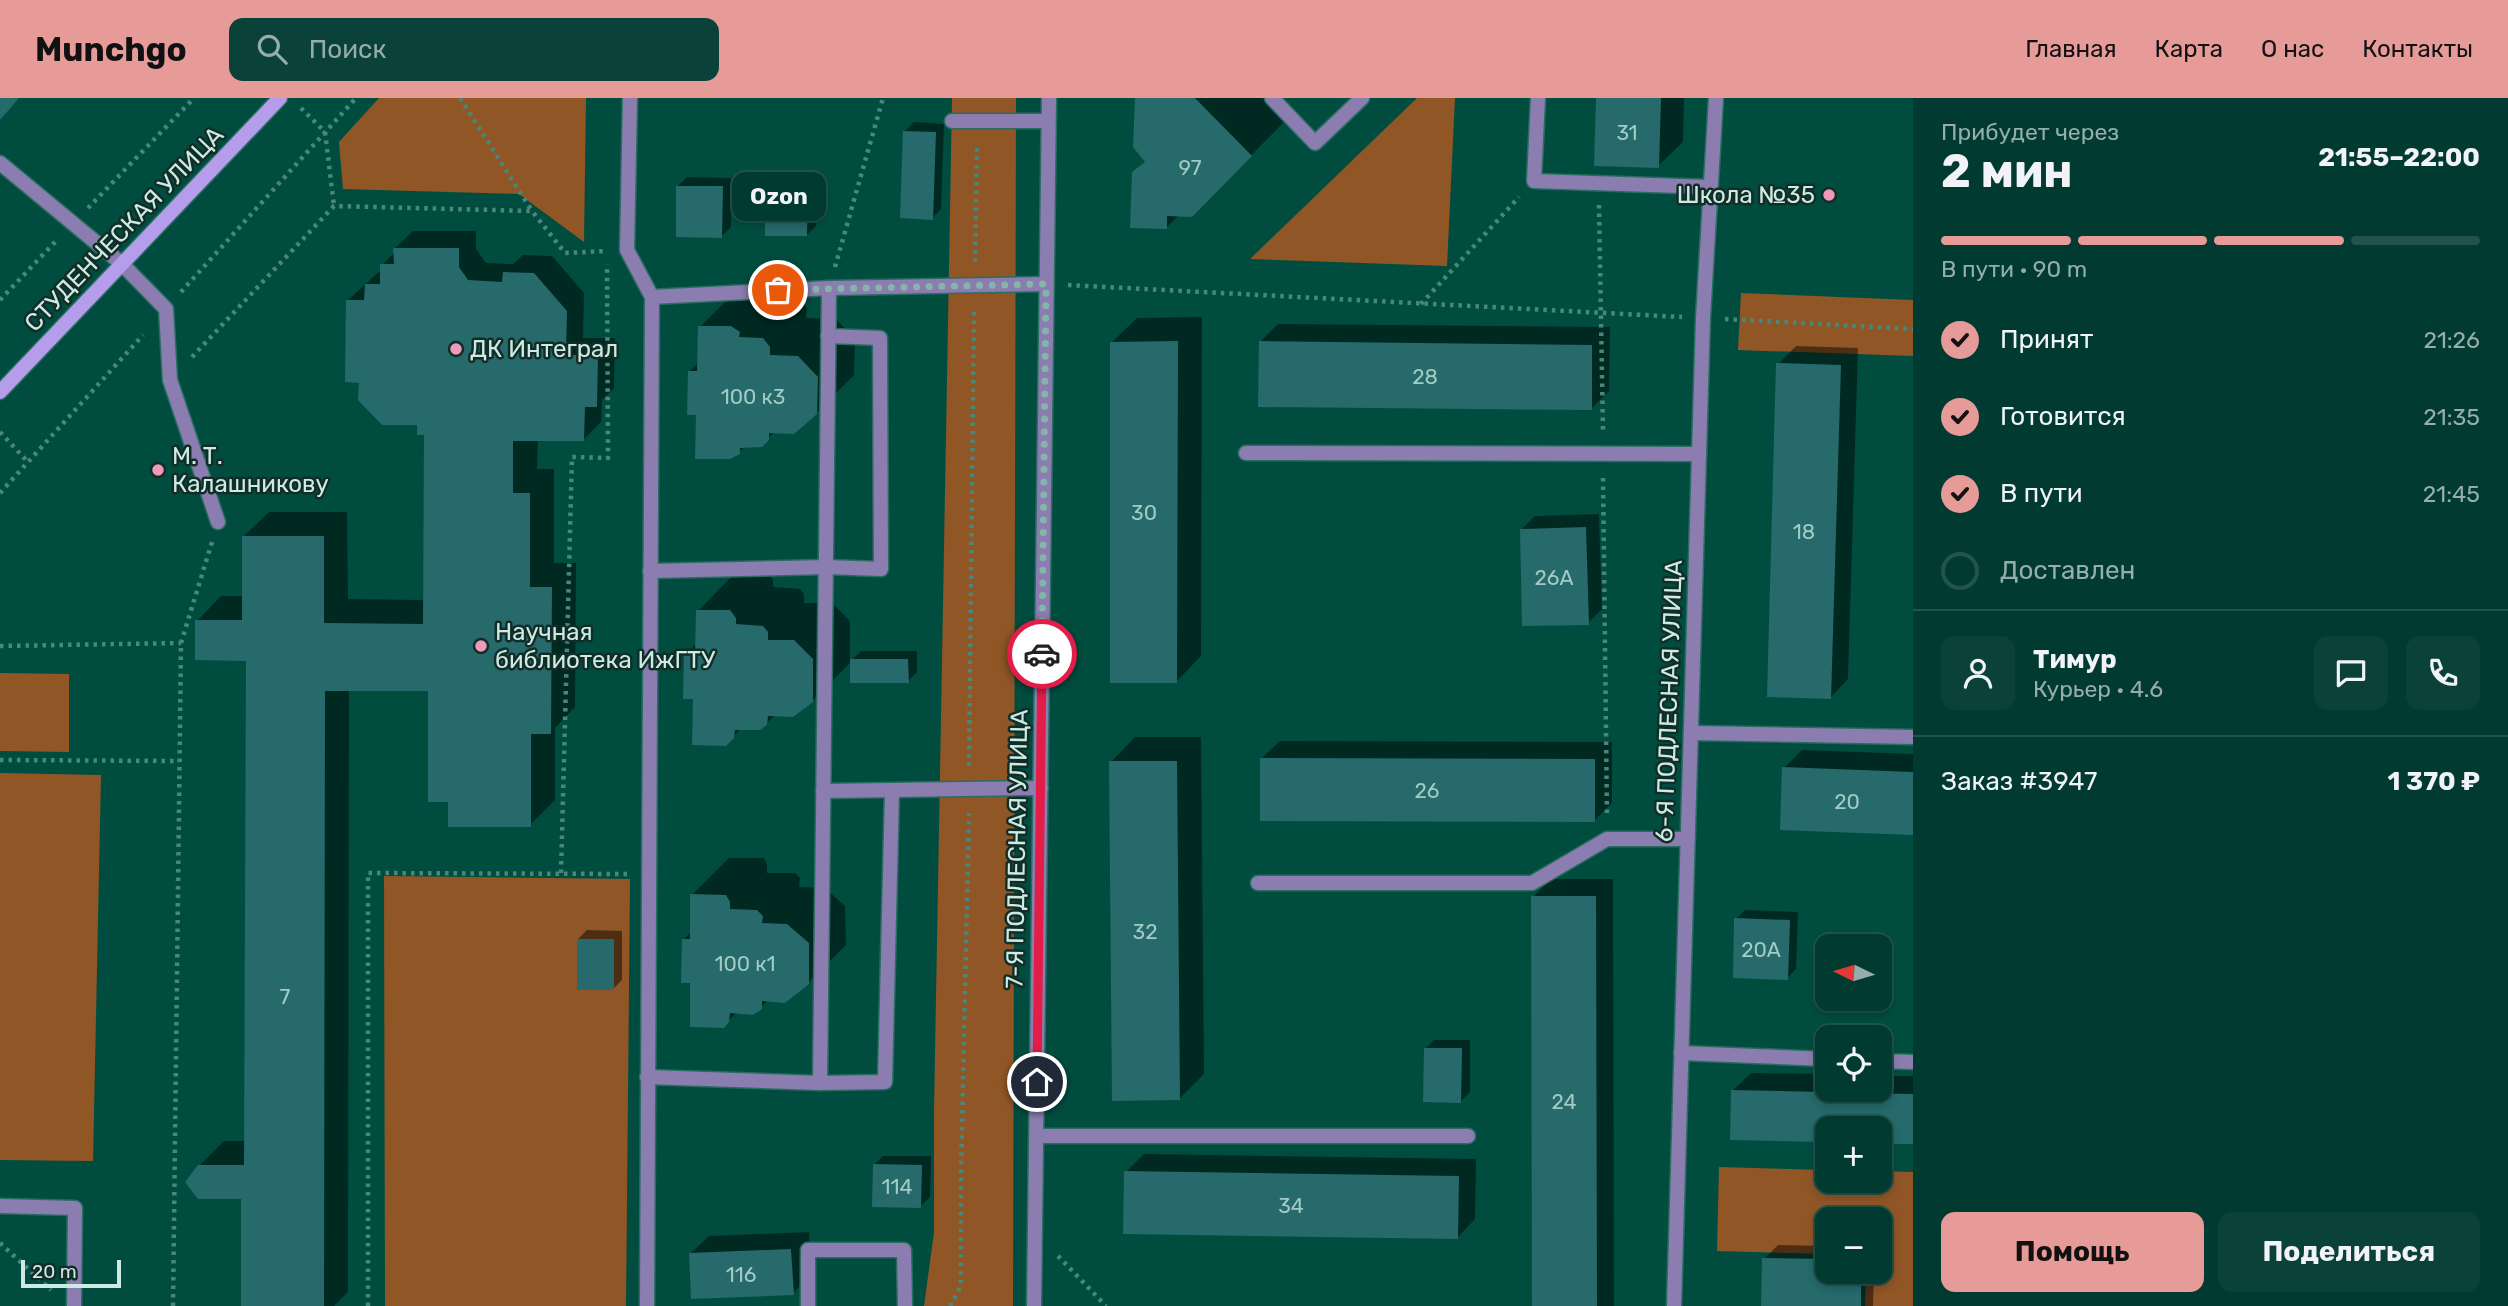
<!DOCTYPE html>
<html lang="ru">
<head>
<meta charset="utf-8">
<style>
  :root { --surface:#003a30; --page:#0a4138; --text:#f1f3f6; --muted:#95adab; --line:#22544c; --accent:#e69b98 }
  body { margin:0; font-family:Rubik,sans-serif; background:var(--page); color:var(--text); height:100vh; display:flex; flex-direction:column; font-size:26px; white-space:nowrap }
  * { box-sizing:border-box; margin:0 }
  p { font-size:23px; color:var(--muted) }
  .icon { flex:none; width:38px; height:38px; fill:none; stroke:currentColor; stroke-width:2; stroke-linecap:round; stroke-linejoin:round }
  .map { position:relative; flex:1; overflow:hidden }
  .panel { display:flex; flex-direction:column; background:var(--surface); width:595px }
  .panel>* { flex:none }
  .needle { width:46px; rotate:275deg }
  .controls { position:absolute; left:1815px; top:836px; display:grid; gap:14px }
  .controls a { display:grid; place-items:center; width:77px; height:77px; border-radius:14px; background:var(--surface); box-shadow:0 4px 10px #0003,0 0 0 2px var(--line); font-size:35px }
  .scale { position:absolute; left:21px; bottom:18px; width:100px; box-sizing:border-box; padding-left:7px; border:4px solid #ccebe3; border-top:0; font-size:19px; line-height:24px; white-space:nowrap; color:#ccebe3; -webkit-text-stroke:5px #122d27; paint-order:stroke }
  .pin { position:absolute; display:grid; place-items:center; width:60px; height:60px; color:#fff; margin:-30px; border:4px solid #fff; border-radius:50%; box-shadow:0 2px 7px #0007 }
  .courier { position:absolute; display:grid; place-items:center; width:70px; height:70px; margin:-35px; border:5px solid #e11d48; border-radius:50%; background:#fff; color:#222; box-shadow:0 2px 9px #0007 }
  .bubble { position:absolute; height:49px; border-radius:14px; background:var(--surface); box-shadow:0 4px 10px #0003,0 0 0 2px var(--line); font-size:23px; font-weight:700; line-height:49px; text-align:center }
  .headline em { font-style:normal; font-weight:700 }
  .headline div { display:flex; flex-direction:column-reverse }
  .headline { display:flex; align-items:center; justify-content:space-between; height:119px; padding:0 28px }
  h1 { font-size:46px; font-weight:700; line-height:52px }
  .bar { display:grid; grid-template-columns:repeat(4,1fr); gap:10px 7px; align-content:center; height:84px; padding:0 28px }
  .bar i { height:9px; border-radius:5px; background:var(--line) }
  .bar .selected { background:var(--accent) }
  .bar p { grid-column:span 4 }
  .line { display:flex; align-items:center; gap:18px; padding:0 28px; border-top:2px solid var(--line) }
  .line div { flex:1 }
  .round { display:grid; place-items:center; flex:none; width:74px; height:74px; border-radius:14px; background:var(--page) }
  ol { padding:0 28px; list-style:none }
  li { display:flex; align-items:center; gap:21px; height:77px }
  li p { margin-inline-start:auto }
  li .icon { padding:7px; border-radius:50%; background:var(--accent); color:#111; stroke-width:4 }
  li:last-child { color:var(--muted) }
  li i { width:38px; height:38px; border:4px solid var(--line); border-radius:50% }
  .button { display:flex; gap:14px; margin-top:auto; padding:14px 28px }
  .button a { flex:1; height:80px; border-radius:14px; background:var(--accent); color:#111; font-size:28px; font-weight:700; line-height:80px; text-align:center }
  .button a+a { background:var(--page); color:var(--text) }
  header { display:flex; align-items:center; gap:42px; box-sizing:border-box; height:98px; padding:0 35px; background:var(--accent); color:#111 }
  header strong { font-size:33px }
  nav { display:flex; gap:38px; margin-inline-start:auto; font-size:24px }
  .search { width:490px; height:63px; background:var(--page); display:flex; align-items:center; gap:18px; box-sizing:border-box; padding:0 24px; border-radius:14px; color:var(--muted); font-size:26px }
  main { display:flex; flex:1; min-height:0 }
  .map>svg:first-child { display:block }
</style>
</head>
<body>
<header>
<strong>Munchgo</strong>
<div class="search"><svg class="icon" aria-label="search" viewBox="0 0 24 24"><circle cx="10" cy="10" r="6"/><path d="M15 15l6 6"/></svg>Поиск</div>
<nav><a>Главная</a><a>Карта</a><a>О нас</a><a>Контакты</a></nav>
</header>
<main>
<div class="map">
<svg width="1913" height="1208" viewBox="0 0 1913 1208">
  <rect width="100%" height="100%" fill="#004d40"/>
  <g fill="#905626">
    <path d="M379 0H586L584 144 519 96 343 91 339 44Z"/>
    <path d="M952 0H1016L1013 1208H924L934 1134V1013Z"/>
    <path d="M1417 0H1455L1447 168 1250 161Z"/>
    <path d="M1741 195 1913 202V258L1738 252Z"/>
    <path d="M0 575 69 576V654L0 653Z"/>
    <path d="M0 675 101 677 93 1063 0 1062Z"/>
    <path d="M384 778 630 781 626 1208H385Z"/>
    <path d="M1719 1069 1827 1072V1083H1880V1073L1913 1074V1208H1865L1866 1174H1880V1122H1827V1156L1717 1153Z"/>
  </g>
  <g fill="#0007">
    <path d="M1136 0H1268L1288 20 1192 117H1179L1166 130 1134 75 1146 63Z"/>
    <path d="M1598 0H1684L1683 44 1658 68Z"/>
    <path d="M914 24 944 26 941 111 932 120 905 33Z"/>
    <path d="M776 75 816 76V128L807 137 767 84Z"/>
    <path d="M687 79 731 80V129L722 138 678 88Z"/>
    <path d="M413 133H476V151L486 165 513 166 523 157 552 158 584 195 583 240H615L614 290 602 302 601 324 584 341H538L537 371H554V465H576L575 609 555 630V702L530 727 450 703 430 591H349L348 1194 334 1208H242L243 1100 199 1068 224 1043H246L247 561 197 523 221 498H244V438L269 414H347L348 501 425 502 426 336 419 326 360 283 348 202 382 171V167L395 154V150Z"/>
    <path d="M738 191 776 196V202L801 203 807 211 806 220 836 221 855 241 854 277 816 315 775 333 761 347 746 348 739 354 698 315 689 274 699 264 700 229Z"/>
    <path d="M1202 219 1201 558 1177 583 1112 244 1137 220Z"/>
    <path d="M1278 226 1610 229 1609 293 1591 311 1260 244Z"/>
    <path d="M1796 248 1858 250 1848 581 1831 599 1778 266Z"/>
    <path d="M1599 416 1602 511 1588 525 1522 431 1535 418Z"/>
    <path d="M735 475 768 476 773 482V489L800 491 804 496V505H832L850 523V564L861 553H917V574L908 583 852 563 812 603 775 617 766 626 742 630 725 646 695 599 685 557 697 545 698 513Z"/>
    <path d="M1135 639H1201L1204 976 1180 1000 1111 664Z"/>
    <path d="M1280 643 1612 644V705L1594 723 1262 660Z"/>
    <path d="M1802 652 1913 656V735L1784 670Z"/>
    <path d="M729 760H764L767 766V775H795L800 780 799 789 825 790 845 808 846 847 808 885 768 902 760 910 737 914 723 928 692 883 683 842 692 833V797Z"/>
    <path d="M1551 781H1613L1614 1208H1534L1533 799Z"/>
    <path d="M1745 812 1798 814 1796 871 1787 880 1736 821Z"/>
    <path d="M587 832 622 833V882L613 891 578 841Z"/>
    <path d="M1434 942H1470V994L1461 1003 1425 951Z"/>
    <path d="M1751 975 1827 976V992H1880V978H1913V1045L1880 1044V1031H1827V1043L1733 992Z"/>
    <path d="M1144 1056 1476 1061 1475 1121 1458 1139 1126 1074Z"/>
    <path d="M883 1058H931L930 1099 921 1108 874 1067Z"/>
    <path d="M809 1134 811 1177 793 1195 691 1155 709 1138Z"/>
    <path d="M1778 1147 1827 1148V1174H1874L1873 1208H1763L1764 1161Z"/>
  </g>
  <g fill="#266a6c">
    <path d="M0 0H19L0 22Z"/>
    <path d="M1135 0H1195L1252 58 1192 119 1167 118V131L1130 130 1132 74 1145 64 1133 49Z"/>
    <path d="M1596 0H1661L1659 70 1594 68Z"/>
    <path d="M903 33 936 34 933 122 900 120Z"/>
    <path d="M765 84H808L807 138H765Z"/>
    <path d="M676 88H723L722 140 676 139Z"/>
    <path d="M393 150H459V169L468 182 502 184 503 174 534 175 567 213 566 257H598L597 309H585L584 343H513V395H530V489H552L551 636H531V729H448V704H428V593H325L324 1208H241V1101H198L185 1084 198 1067H244L246 563 195 562V522H242V438H324V525L423 526 424 337H417V327H382L358 302 359 285 345 284 346 202H364L365 186H380V166H394Z"/>
    <path d="M698 228H731L740 234 739 239 763 240 770 249V257L798 258 818 279 817 316 794 336 769 335V342L762 349 740 350V356L730 361H695L696 317H687L688 273H697Z"/>
    <path d="M1178 243 1177 585H1110V244Z"/>
    <path d="M1259 243 1592 247V312L1258 309Z"/>
    <path d="M1776 265 1841 267 1831 601 1767 599Z"/>
    <path d="M1586 429 1589 527 1522 528 1520 431Z"/>
    <path d="M696 512H730L736 520V526L763 528 768 534V542H794L813 561V604L793 619 768 618 767 627 760 632H735L734 640 726 648 692 647 693 601H683L684 556H695Z"/>
    <path d="M850 561H908L909 585H850Z"/>
    <path d="M1260 660 1595 661V724L1260 723Z"/>
    <path d="M1109 663H1177L1180 1002 1112 1003Z"/>
    <path d="M1782 669 1913 674V737L1780 732Z"/>
    <path d="M690 796 726 797 730 804V811L757 812 763 818 762 825 787 826 809 845V886L785 905 762 903V911L753 917 730 915 729 924 724 930 690 929V885H681L682 841H690Z"/>
    <path d="M1531 798H1596L1597 1208H1532Z"/>
    <path d="M1734 820 1790 822 1788 882 1733 880Z"/>
    <rect x="577" y="841" width="37" height="51"/>
    <path d="M1424 950H1462L1461 1005 1423 1004Z"/>
    <path d="M1731 992 1913 996V1046H1880V1031H1827V1044L1730 1042Z"/>
    <path d="M873 1066 922 1067 921 1110 872 1109Z"/>
    <path d="M1124 1073 1459 1078 1458 1141 1123 1136Z"/>
    <path d="M791 1151 794 1197 691 1201 689 1155Z"/>
    <path d="M1762 1160 1827 1161V1174H1861V1208H1761Z"/>
  </g>
  <g fill="none" stroke-linecap="round" stroke-linejoin="round">
    <g stroke="#296d61" stroke-width="17">
      <g id="lane">
        <path d="M630 0 627 152 652 199 647 1208"/>
        <path d="M1272 0 1315 45 1362 0"/>
        <path d="M1538 0 1534 83 1709 89"/>
        <path d="M952 23H1048"/>
        <path d="M0 65 122 166 166 211 170 282 218 424"/>
        <path d="M652 199 829 190 1046 186"/>
        <path d="M1246 355 1699 356"/>
        <path d="M650 473 826 469 881 471 880 240 828 238"/>
        <path d="M1691 635 1913 639"/>
        <path d="M823 693 1041 690"/>
        <path d="M1258 785H1532L1607 741H1688"/>
        <path d="M1681 955 1827 961"/>
        <path d="M1880 963 1913 964"/>
        <path d="M647 979 820 985 829 190"/>
        <path d="M820 985 885 984 892 693"/>
        <path d="M1037 1038H1468"/>
        <path d="M0 1108 75 1110 74 1208"/>
        <path d="M808 1208V1152H904L905 1208"/>
      </g>
    </g>
    <g stroke="#296d61" stroke-width="17">
      <g id="street">
        <path d="M1034 1208 1049 0"/>
        <path d="M1674 1208 1703 220 1716 0"/>
      </g>
    </g>
    <g stroke="#296d61" stroke-width="17">
      <path id="secondary" d="M0 294 280 0"/>
    </g>
    <g stroke="#4a877b" stroke-width="4.5" stroke-dasharray="3.5 5" stroke-linecap="butt">
      <path d="M460 0 532 113"/>
      <path d="M301 10 325 34 334 108"/>
      <path d="M1599 107 1603 333"/>
      <path d="M88 110 194 0"/>
      <path d="M975 164 977 47"/>
      <path d="M835 169 883 0"/>
      <path d="M1068 187 1682 219"/>
      <path d="M181 194 356 0"/>
      <path d="M0 202 57 142"/>
      <path d="M1421 206 1519 99"/>
      <path d="M1725 221 1913 231"/>
      <path d="M192 259 334 108 532 113 565 155 606 153"/>
      <path d="M0 334 27 363"/>
      <path d="M1603 380 1607 718"/>
      <path d="M0 395 143 237"/>
      <path d="M0 548 181 545"/>
      <path d="M0 662 179 663"/>
      <path d="M969 668 974 211"/>
      <path d="M561 775 572 359 608 360 607 166"/>
      <path d="M0 1145 51 1192"/>
      <path d="M1058 1158 1106 1208"/>
      <path d="M173 1208 181 545 212 444"/>
      <path d="M368 1208V775L627 776"/>
      <path d="M950 1208 961 1188V1075L969 715"/>
    </g>
    <use href="#lane" stroke="#8b7daf" stroke-width="14"/>
    <use href="#street" stroke="#8b7daf" stroke-width="14"/>
    <use href="#secondary" stroke="#b59dec" stroke-width="14"/>
  </g>
  <g fill="none" stroke-linecap="round" stroke-linejoin="round">
    <path stroke="#85b4aa" stroke-width="7" stroke-dasharray="0 12.6" d="M778 192 1046 186 1042 556"/>
    <path stroke="#e11d48" stroke-width="9" d="M1037 984 1042 556"/>
  </g>
  <g fill="#ef9ab8" stroke="#122d27" stroke-width="2.5">
    <circle cx="1829" cy="97" r="7"/>
    <circle cx="456" cy="251" r="7"/>
    <circle cx="158" cy="372" r="7"/>
    <circle cx="481" cy="548" r="7"/>
  </g>
  <g text-anchor="middle" dominant-baseline="central" stroke-width="5" stroke-linejoin="round" paint-order="stroke">
    <g font-size="21" fill="#a2cbc5">
      <text x="1627" y="34">31</text>
      <text x="1190" y="69">97</text>
      <text x="1425" y="278">28</text>
      <text x="753" y="298">100 к3</text>
      <text x="1144" y="414">30</text>
      <text x="1804" y="433">18</text>
      <text x="1554" y="479">26А</text>
      <text x="1427" y="692">26</text>
      <text x="1847" y="703">20</text>
      <text x="1145" y="833">32</text>
      <text x="1761" y="851">20А</text>
      <text x="745" y="865">100 к1</text>
      <text x="285" y="898">7</text>
      <text x="1564" y="1003">24</text>
      <text x="897" y="1088">114</text>
      <text x="1291" y="1107">34</text>
      <text x="741" y="1176">116</text>
    </g>
    <g font-size="24" fill="#ccebe3" stroke="#122d27" text-anchor="start">
      <text x="1815" y="97" text-anchor="end">Школа №35</text>
      <text x="470" y="251">ДК Интеграл</text>
      <text x="172" y="358">М. Т.<tspan x="172" dy="28">Калашникову</tspan></text>
      <text x="495" y="534">Научная<tspan x="495" dy="28">библиотека ИжГТУ</tspan></text>
    </g>
    <g font-size="24" fill="#ccebe3" stroke="#122d27">
      <text transform="translate(124 131) rotate(-46)">СТУДЕНЧЕСКАЯ УЛИЦА</text>
      <text transform="translate(1669 603) rotate(-88)">6-Я ПОДЛЕСНАЯ УЛИЦА</text>
      <text transform="translate(1017 751) rotate(-89)">7-Я ПОДЛЕСНАЯ УЛИЦА</text>
    </g>
  </g>
</svg>
<div class="controls">
<a><svg class="needle" viewBox="-14 -14 28 28"><path d="M0-13l5 13h-10z" fill="#e53935"/><path d="M0 13l5-13h-10z" fill="#95adab"/></svg></a>
<a><svg class="icon" aria-label="locate" viewBox="0 0 24 24"><circle cx="12" cy="12" r="6"/><path d="M12 2v4M12 18v4M2 12h4M18 12h4"/></svg></a>
<a>+</a>
<a>−</a>
</div>
<div class="scale">20 m</div>
<div class="pin" style="left:778px;top:192px;background:#ea580c"><svg class="icon" aria-label="bag" viewBox="0 0 24 24"><path d="M5 8h14l-1 12H6zM9 8a3 3 0 0 1 6 0"/></svg></div>
<div class="pin" style="left:1037px;top:984px;background:#1f2937"><svg class="icon" aria-label="home" viewBox="0 0 24 24"><path d="M3 11l9-7 9 7M6 9v11h12V9"/></svg></div>
<div class="courier" style="left:1042px;top:556px"><svg class="icon" aria-label="car" viewBox="0 0 24 24"><path d="M5 17H2v-5l4-1 3-4h7l3 4 3 1v5h-3M9 17h6M6 11h13"/><circle cx="7" cy="17" r="2"/><circle cx="17" cy="17" r="2"/></svg></div>
<div class="bubble" style="left:732px;top:74px;width:94px">Ozon</div>
</div>
<section class="panel">
<div class="headline"><div><h1>2 мин</h1><p>Прибудет через</p></div><em>21:55–22:00</em></div>
<div class="bar"><i class="selected"></i><i class="selected"></i><i class="selected"></i><i></i><p>В пути · 90 m</p></div>
<ol>
<li><svg class="icon" aria-label="check" viewBox="0 0 24 24"><path d="M5 12l5 5 9-10"/></svg>Принят<p>21:26</p></li>
<li><svg class="icon" aria-label="check" viewBox="0 0 24 24"><path d="M5 12l5 5 9-10"/></svg>Готовится<p>21:35</p></li>
<li><svg class="icon" aria-label="check" viewBox="0 0 24 24"><path d="M5 12l5 5 9-10"/></svg>В пути<p>21:45</p></li>
<li><i></i>Доставлен</li>
</ol>
<div class="line" style="height:126px"><a class="round"><svg class="icon" aria-label="person" viewBox="0 0 24 24"><circle cx="12" cy="8" r="4"/><path d="M4 21q1-7 8-7t8 7"/></svg></a><div><b>Тимур</b><p>Курьер · 4.6</p></div><a class="round"><svg class="icon" aria-label="chat" viewBox="0 0 24 24"><path d="M4 5h16v11H9l-5 4z"/></svg></a><a class="round"><svg class="icon" aria-label="phone" viewBox="0 0 24 24"><path d="M5 4h4l2 5-3 2q2 4 5 5l2-3 5 2v4C11 20 4 13 5 4z"/></svg></a></div>
<div class="line" style="height:91px"><div>Заказ #3947</div><b>1 370 ₽</b></div>
<div class="button"><a>Помощь</a><a>Поделиться</a></div>
</section>
</main>
</body>
</html>
